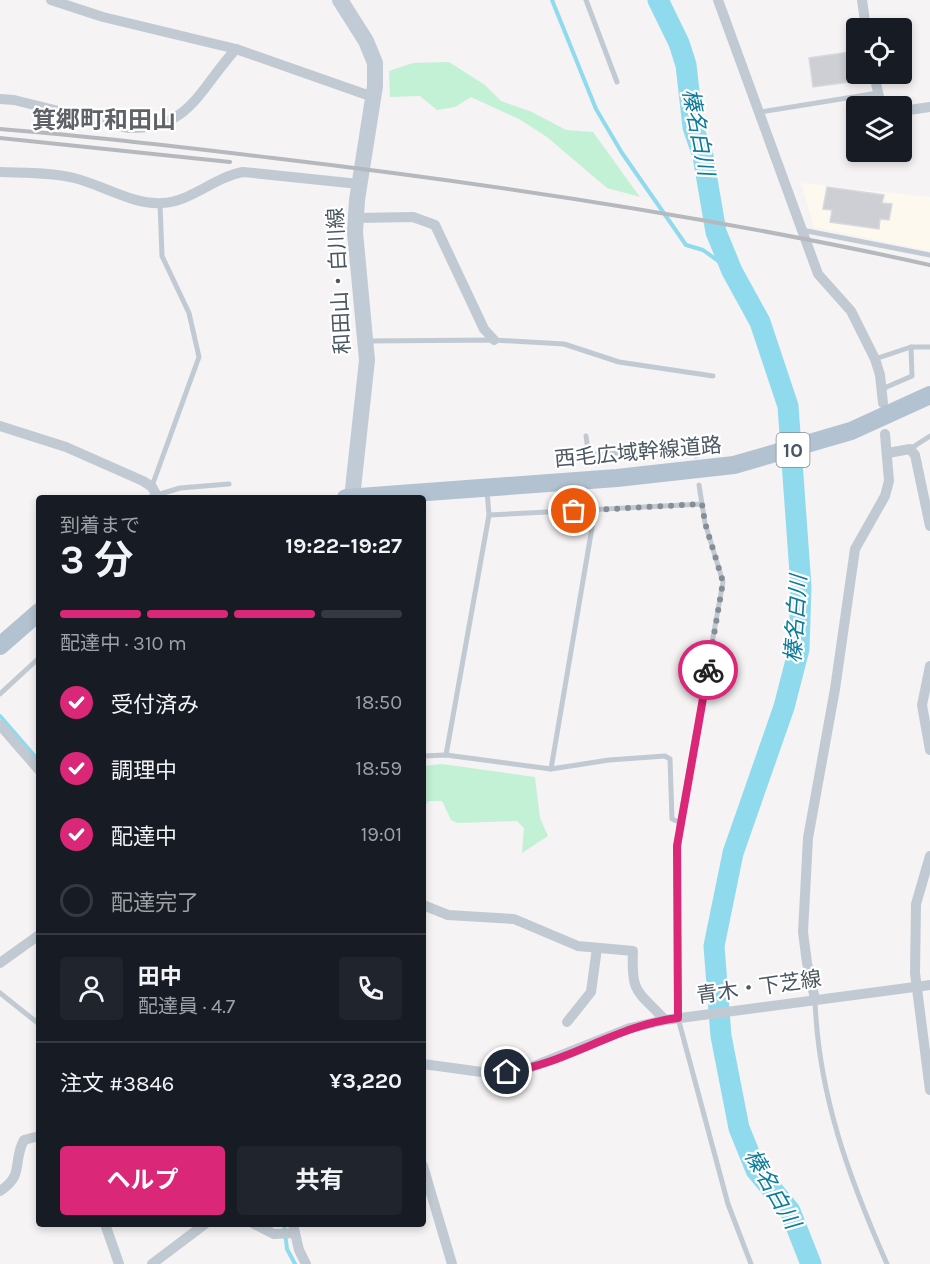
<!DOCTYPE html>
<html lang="ja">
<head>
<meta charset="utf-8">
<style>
  :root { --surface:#171b24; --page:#20242c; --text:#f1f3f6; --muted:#9ea1a6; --line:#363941; --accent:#db2777 }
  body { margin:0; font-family:Karla,"Noto Sans JP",sans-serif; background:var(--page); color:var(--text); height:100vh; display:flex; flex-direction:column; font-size:22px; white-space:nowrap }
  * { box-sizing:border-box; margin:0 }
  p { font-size:20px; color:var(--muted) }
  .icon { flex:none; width:33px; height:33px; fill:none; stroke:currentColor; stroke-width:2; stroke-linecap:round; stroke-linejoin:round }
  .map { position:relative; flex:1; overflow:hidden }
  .sheet { position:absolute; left:36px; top:495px; width:390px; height:732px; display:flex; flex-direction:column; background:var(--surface); border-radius:6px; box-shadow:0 3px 9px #0003 }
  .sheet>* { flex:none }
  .controls { position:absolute; left:846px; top:18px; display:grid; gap:12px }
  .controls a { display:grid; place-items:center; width:66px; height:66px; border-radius:6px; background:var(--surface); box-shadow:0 3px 9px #0003; font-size:30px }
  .pin { position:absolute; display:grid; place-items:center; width:51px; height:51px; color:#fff; margin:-26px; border:3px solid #fff; border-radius:50%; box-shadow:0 2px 6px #0007 }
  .courier { position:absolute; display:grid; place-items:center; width:60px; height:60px; margin:-30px; border:4px solid #db2777; border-radius:50%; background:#fff; color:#222; box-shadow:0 2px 8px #0007 }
  .head em { font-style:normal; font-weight:700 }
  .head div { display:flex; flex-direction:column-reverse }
  .head { display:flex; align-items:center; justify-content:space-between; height:102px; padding:0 24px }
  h1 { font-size:39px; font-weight:700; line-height:45px }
  .bar { display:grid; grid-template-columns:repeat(4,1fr); gap:9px 6px; align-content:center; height:72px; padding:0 24px }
  .bar i { height:8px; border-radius:4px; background:var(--line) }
  .bar .current { background:var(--accent) }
  .bar p { grid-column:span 4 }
  .line { display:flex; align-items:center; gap:15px; padding:0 24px; border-top:2px solid var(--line) }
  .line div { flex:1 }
  .round { display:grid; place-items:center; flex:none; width:63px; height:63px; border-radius:6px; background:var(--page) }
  ol { padding:0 24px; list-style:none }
  li { display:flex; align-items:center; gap:18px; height:66px }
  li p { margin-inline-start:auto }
  li .icon { padding:6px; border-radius:50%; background:var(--accent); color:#fff; stroke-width:4 }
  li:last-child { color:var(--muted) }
  li i { width:33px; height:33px; border:3px solid var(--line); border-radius:50% }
  .primary-button { display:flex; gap:12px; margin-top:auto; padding:12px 24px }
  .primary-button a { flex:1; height:69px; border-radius:6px; background:var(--accent); color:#fff; font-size:24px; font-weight:700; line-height:69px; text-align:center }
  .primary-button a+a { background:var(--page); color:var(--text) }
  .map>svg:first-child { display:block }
</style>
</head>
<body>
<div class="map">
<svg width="930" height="1264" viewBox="0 0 930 1264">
  <rect width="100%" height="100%" fill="#f5f3f3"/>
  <path fill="#fdf9ef" d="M801 183 930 197V251L814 227Z"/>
  <g fill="#c3f1d5">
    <path d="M449 62 485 85 501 101 532 112 566 130 593 132 640 197 607 188 547 137 519 119 471 97 455 107 437 110 420 96 390 97 389 71 413 63Z"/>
    <path d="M442 764 535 777 540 818 548 836 522 853 524 828 517 821 457 823 451 820 442 801H429L423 807V766Z"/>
  </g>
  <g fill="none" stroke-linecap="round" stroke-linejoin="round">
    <g stroke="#90daee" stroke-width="4">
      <path d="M552 0 596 109 622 153 686 245 703 250 732 271"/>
      <path d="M0 716 39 761"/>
      <path d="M284 1224 287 1249 295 1264"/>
    </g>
    <path stroke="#90daee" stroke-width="21" d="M658 0 679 43 686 65 693 127 703 156 716 232 732 271 760 322 788 406 801 587 799 649 784 707 733 853 714 946 721 1036 739 1128 756 1170 790 1211 811 1264"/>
  </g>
  <g fill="#cdcfd5" stroke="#d7d9de" stroke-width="1.5">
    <path d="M856 51V74H863L864 80 813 87 809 58Z"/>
    <path d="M827 187 884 195 882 203 892 204 889 220 880 219 879 229 830 222 832 210 823 209Z"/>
  </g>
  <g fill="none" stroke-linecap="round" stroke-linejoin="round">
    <g stroke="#c1cad2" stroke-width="5">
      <path d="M586 0 617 82"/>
      <path d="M760 112 878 93"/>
      <path d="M802 230 930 255"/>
      <path d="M368 341 494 340 564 344 619 362 713 376"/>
      <path d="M875 359 911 347H930"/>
      <path d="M882 389 912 376 911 347"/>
      <path d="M586 436 588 450 596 455 683 447 690 448 696 456"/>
      <path d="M910 449 930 436"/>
      <path d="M699 485 705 523 723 582 679 825 678 1018 728 1204 751 1264"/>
      <path d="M152 486 199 357 189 313 162 256 160 204"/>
      <path d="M147 498 180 488 229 484"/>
      <path d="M489 515 702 504"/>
      <path d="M0 694 39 658"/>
      <path d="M446 755 489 515 487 491"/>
      <path d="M423 756 446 755 551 769 595 510"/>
      <path d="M551 769 609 760 665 756 670 759 672 819 679 822"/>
      <path d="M0 993 39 1024"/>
      <path d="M815 999C818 1094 849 1178 887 1264"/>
    </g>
    <g stroke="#c1cad2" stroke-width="10">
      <path d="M51 0 103 17 236 49 373 97"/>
      <path d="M718 0 818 274 851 311 875 359 880 375 883 403"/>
      <path d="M862 0 866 28"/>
      <path d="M874 74 881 106"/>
      <path d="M0 99 14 100 128 128C190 130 200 88 236 49"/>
      <path d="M902 111 930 107"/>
      <path d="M0 172C24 173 50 172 74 178 103 185 132 205 162 203 191 202 214 177 243 172L359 184"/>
      <path d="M356 218 413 217 435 225 484 329 494 340"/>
      <path d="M0 426 66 447 143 481 152 487 158 498"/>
      <path d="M888 453 910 449 915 455 930 526"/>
      <path d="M930 666 922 705 930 750"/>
      <path d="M0 725 39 770"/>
      <path d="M930 856 916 904 915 973 930 1090"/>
      <path d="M423 905 448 915 514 919 578 946 633 951C631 994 637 990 665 1020"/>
      <path d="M0 963 39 935"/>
      <path d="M815 999 807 963 803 932 808 838 835 689 855 549 885 496 889 481 885 434"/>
      <path d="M567 1022 591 992 597 948"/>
      <path d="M423 1064 489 1073 524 1070 630 1028 665 1020 930 985"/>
      <path d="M423 1166 452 1264"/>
      <path d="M0 1191C25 1175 12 1162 24 1140L39 1136"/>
      <path d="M105 1224 119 1264"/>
      <path d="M254 1224 274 1234 295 1233"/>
      <path d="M293 1224 299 1250 306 1264"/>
      <path d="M152 1264 205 1224"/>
    </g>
    <path stroke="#c1cbd6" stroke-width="16" d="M340 0 366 41 375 63V86L357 200 355 232 367 360 352 498"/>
    <g stroke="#b3c2d1" stroke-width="18">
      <path d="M346 498 617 478 734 465 851 431 930 395"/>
      <path d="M0 646 39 612"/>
    </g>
    <g stroke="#b5b8bd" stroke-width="4">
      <path d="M0 129C91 136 182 147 273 158 493 184 713 217 930 265"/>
      <path d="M0 138 230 162"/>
    </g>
  </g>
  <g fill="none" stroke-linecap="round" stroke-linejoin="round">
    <path stroke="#868d94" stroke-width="6" stroke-dasharray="0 10.8" d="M574 511 702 504 705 523 723 582 708 670"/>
    <path stroke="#db2777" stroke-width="8" d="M507 1072C567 1064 617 1025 678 1018L677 846 708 670"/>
  </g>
  <g text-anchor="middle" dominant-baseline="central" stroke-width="4.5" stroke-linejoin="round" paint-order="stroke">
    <rect fill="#fff" stroke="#808990" stroke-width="1.5" x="776.5" y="433" width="33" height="34" rx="4.5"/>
    <g font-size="20" font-weight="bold" fill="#4a5661">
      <text x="793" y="450">10</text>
    </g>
    <g font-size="21" fill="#4a5661" stroke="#fff">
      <text transform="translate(339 281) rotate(-93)">和田山・白川線</text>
      <text transform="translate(638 452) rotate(-5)">西毛広域幹線道路</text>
      <text transform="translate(759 987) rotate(-8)">青木・下芝線</text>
    </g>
    <g font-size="22" font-style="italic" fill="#0c7c9b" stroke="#fff">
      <text transform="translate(698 132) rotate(79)">榛名白川</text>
      <text transform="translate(796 619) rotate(-86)">榛名白川</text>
      <text transform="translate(772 1189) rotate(60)">榛名白川</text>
    </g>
    <g font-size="24" font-weight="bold" fill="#5f6368" stroke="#fff">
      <text x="104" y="120">箕郷町和田山</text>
    </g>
  </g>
</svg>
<div class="controls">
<a><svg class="icon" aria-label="locate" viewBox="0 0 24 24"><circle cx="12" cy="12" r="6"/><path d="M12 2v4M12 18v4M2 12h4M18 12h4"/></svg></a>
<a><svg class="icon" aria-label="layers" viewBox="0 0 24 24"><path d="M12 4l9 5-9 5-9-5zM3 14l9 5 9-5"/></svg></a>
</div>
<div class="pin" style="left:574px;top:511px;background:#ea580c"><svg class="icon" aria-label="bag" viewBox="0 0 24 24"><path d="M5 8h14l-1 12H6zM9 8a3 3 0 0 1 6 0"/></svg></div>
<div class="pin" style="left:507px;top:1072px;background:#1f2937"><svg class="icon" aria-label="home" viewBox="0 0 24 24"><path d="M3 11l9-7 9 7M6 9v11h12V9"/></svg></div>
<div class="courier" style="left:708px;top:670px"><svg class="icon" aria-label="bike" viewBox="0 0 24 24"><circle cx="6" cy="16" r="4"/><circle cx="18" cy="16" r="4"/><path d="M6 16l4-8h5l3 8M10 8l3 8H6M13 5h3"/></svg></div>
<section class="sheet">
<div class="head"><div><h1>3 分</h1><p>到着まで</p></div><em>19:22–19:27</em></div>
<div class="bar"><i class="current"></i><i class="current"></i><i class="current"></i><i></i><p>配達中 · 310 m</p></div>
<ol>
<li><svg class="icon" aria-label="check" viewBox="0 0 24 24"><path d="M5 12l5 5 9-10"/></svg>受付済み<p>18:50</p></li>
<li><svg class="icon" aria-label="check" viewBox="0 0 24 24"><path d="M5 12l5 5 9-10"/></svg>調理中<p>18:59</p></li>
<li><svg class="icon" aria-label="check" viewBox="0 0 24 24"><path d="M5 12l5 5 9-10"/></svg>配達中<p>19:01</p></li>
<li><i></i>配達完了</li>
</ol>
<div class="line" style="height:108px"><a class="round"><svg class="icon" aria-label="person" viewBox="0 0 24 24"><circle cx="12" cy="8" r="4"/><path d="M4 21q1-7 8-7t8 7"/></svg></a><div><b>田中</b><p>配達員 · 4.7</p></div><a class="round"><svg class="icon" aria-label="phone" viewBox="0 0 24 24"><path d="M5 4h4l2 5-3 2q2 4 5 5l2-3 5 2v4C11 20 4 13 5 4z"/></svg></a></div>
<div class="line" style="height:78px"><div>注文 #3846</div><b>¥3,220</b></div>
<div class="primary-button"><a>ヘルプ</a><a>共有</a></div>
</section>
</div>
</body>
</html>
